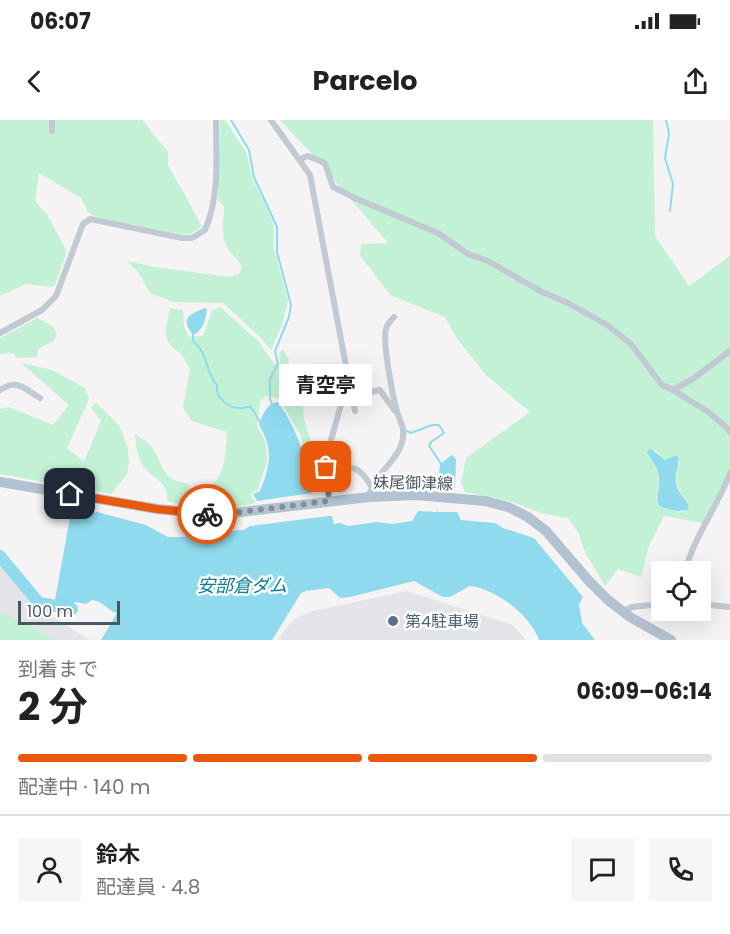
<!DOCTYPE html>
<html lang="ja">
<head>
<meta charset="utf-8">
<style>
  :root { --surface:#fff; --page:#f6f6f6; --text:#222; --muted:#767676; --line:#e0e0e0; --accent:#ea580c }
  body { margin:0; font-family:Poppins,"Noto Sans JP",sans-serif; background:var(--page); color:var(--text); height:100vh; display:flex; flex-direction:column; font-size:22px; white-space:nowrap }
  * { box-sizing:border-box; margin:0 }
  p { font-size:20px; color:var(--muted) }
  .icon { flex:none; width:33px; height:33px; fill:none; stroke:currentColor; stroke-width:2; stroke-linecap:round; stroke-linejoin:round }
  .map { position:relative; height:520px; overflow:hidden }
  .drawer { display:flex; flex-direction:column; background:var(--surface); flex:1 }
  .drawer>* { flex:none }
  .controls { position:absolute; left:651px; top:441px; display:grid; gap:12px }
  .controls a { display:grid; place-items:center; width:60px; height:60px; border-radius:0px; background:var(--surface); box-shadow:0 6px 24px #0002; font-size:30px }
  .scale { position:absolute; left:18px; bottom:15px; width:102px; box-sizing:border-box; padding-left:6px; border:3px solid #4a5661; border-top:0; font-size:16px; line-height:21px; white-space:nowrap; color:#4a5661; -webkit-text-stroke:4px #fff; paint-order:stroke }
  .pin { position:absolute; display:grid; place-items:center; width:51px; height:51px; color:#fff; margin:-26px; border-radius:12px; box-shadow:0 3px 9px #0006 }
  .courier { position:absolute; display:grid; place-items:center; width:60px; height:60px; margin:-30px; border:4px solid #ea580c; border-radius:50%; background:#fff; color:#222; box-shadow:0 2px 8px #0007 }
  .bubble { position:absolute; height:42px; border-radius:0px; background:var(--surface); box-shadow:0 6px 24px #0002; font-size:20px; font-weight:700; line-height:42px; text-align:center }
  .summary em { font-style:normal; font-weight:700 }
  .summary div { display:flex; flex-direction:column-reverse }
  .summary { display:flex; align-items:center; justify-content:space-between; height:102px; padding:0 18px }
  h1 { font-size:39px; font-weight:700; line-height:45px }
  .bar { display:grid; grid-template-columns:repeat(4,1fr); gap:9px 6px; align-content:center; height:72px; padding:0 18px }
  .bar i { height:8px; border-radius:4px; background:var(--line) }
  .bar .current { background:var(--accent) }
  .bar p { grid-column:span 4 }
  .line { display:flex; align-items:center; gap:15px; padding:0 18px; border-top:2px solid var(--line) }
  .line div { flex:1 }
  .round { display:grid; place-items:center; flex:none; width:63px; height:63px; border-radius:0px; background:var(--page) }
  .status { display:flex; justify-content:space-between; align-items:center; height:42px; padding:0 30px; background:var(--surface); direction:ltr }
  .status svg { height:16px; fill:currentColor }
  header { display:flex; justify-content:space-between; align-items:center; height:78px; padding:0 18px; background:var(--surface); font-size:27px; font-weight:700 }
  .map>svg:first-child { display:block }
</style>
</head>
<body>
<div class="status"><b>06:07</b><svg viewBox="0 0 49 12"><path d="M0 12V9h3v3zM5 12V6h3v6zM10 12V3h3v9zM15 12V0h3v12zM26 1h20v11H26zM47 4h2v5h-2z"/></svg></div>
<header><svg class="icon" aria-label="back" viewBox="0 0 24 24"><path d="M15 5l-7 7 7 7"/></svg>Parcelo<svg class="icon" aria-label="share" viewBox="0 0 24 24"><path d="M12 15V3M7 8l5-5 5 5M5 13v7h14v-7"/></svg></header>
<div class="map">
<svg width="730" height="520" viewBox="0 0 730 520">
  <rect width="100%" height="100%" fill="#f5f3f3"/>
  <g fill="#e2e4e7">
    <path d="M0 442 35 486 90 520H0Z"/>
    <path d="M407 471 513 505 526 520H278L290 503 300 496 313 491Z"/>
  </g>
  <g fill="#c3f1d5" fill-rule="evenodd">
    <path d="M0 0H142L168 32V45L202 106 190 114H180L96 97 88 92 81 78 39 53 35 81 48 96 67 132 54 167 26 164 0 176Z"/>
    <path d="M220 0H225L246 32 253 60 272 99 274 109 273 125 288 181 282 205 271 230 259 216 223 183 173 182 150 173 138 152 127 141 155 147 230 157 239 154 242 147C238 139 232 135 227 127 220 115 224 100 224 86L218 81Z"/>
    <path d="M280 0H653L655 116 689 166 730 136V361L725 359 703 403 664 396 648 428 641 457 618 449 605 466 585 432 579 414 568 398 541 393 513 382 465 372 461 363 466 338 530 292 486 255 456 217 445 197 390 175 360 135 361 124 388 123 313 35ZM655 330 665 340 670 338 680 342C673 362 676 366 687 383L683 392 660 387 656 377C662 363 658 351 651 337Z"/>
    <path d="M220 187 259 222 274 244H280L279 232 284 230 289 240 287 252 289 261 298 274 303 287 304 299 315 336 312 346 309 347 300 314 278 278 266 276 260 281 257 306 266 323 267 342 258 369 250 374 256 383C226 390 198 389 167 381 168 359 154 361 144 347 137 337 136 325 135 314 140 318 147 321 151 326 164 343 160 361 187 363L192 373C226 369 225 339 227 312L192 301 183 288 190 250 183 236 169 224 165 213 170 188 183 190 184 206 189 217 203 216 212 191Z"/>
    <path d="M37 198 53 206 57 214 54 221 38 229 37 237 17 238 13 233 0 234V218Z"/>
    <path d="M21 243 52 250 85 268 89 279 67 328 84 342 101 301 91 287 96 283 119 305 128 328 129 343 127 354 111 374 0 354V289L9 287 53 305 69 285Z"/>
    <path d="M0 492 34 508 53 520H0Z"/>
  </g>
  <g fill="#90daee">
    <path d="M205 188 207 189C206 199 203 211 193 215 179 197 191 194 205 188Z"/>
    <path d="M276 282 279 283C299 314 306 337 312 373L257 381 253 374 260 371C270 346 274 329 259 305 262 296 266 285 276 282Z"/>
    <path d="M650 328 665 340 675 336 678 337C680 346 674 354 676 363 677 372 685 378 689 386L687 390 677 391 660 387C655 378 658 376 659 367 661 355 655 342 647 333Z"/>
    <path d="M452 335 456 339 455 369 438 366 440 344Z"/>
    <path d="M437 387 438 392H457L461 400 495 403 503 408 534 418 583 477 579 484 582 503 595 520H539C530 495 496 469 470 466L450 477H443L414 461 350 477 340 478 329 468 306 471 301 473 272 520H101L117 493C106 490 105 482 92 480L86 484 75 482 73 485 55 480 71 392 73 390 86 394 97 392 146 405 168 417H185L195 413 231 411 243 410 250 406 329 396H332L334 404 340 403 348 406 377 402 392 404 412 401 418 391 437 392Z"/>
  </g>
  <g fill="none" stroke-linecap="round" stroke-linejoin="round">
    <g stroke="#90daee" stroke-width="2">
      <path d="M231 0 249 30 254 57 277 107V132L291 185 289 197 275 231 278 244 270 259V278L272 285"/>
      <path d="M666 0 669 14 665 38 673 64 670 91"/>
      <path d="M193 213V221C209 234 204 250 217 265 215 277 228 289 241 288 244 288 247 286 251 287L260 302"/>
      <path d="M407 311 411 313 432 305H439L444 313 431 322 429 326 442 345"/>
      <path d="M439 371 443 365"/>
    </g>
    <path stroke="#90daee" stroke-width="12" d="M0 436 39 483 72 489"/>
    <g stroke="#c1cad2" stroke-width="6">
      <path d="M52 0V11"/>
      <path d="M271 0 310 55 346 246 345 271 327 334 329 381"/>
      <path d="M300 39 308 36 325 43 333 67 357 79 438 113 468 134 488 141 542 172 568 183 607 205 631 224 662 265 673 270 707 291 727 308 730 312"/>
      <path d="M0 213 42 190 56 176 83 104 90 99 182 118H192L205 110C220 76 216 36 216 0"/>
      <path d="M0 270C18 258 24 269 40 278"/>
      <path d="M673 270 693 259 730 231"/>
      <path d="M345 271 354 275 380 270 395 291"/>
      <path d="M352 274 355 291"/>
      <path d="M326 347C352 348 356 342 371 366"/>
      <path d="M369 377C373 352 407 337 403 309 402 303 398 297 397 291 393 277 382 221 386 209 387 205 391 200 394 197"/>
      <path d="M685 452C693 418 718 386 730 353"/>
      <path d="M700 484 730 487"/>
      <path d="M623 491 632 487 662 484"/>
    </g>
    <path stroke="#b3c2d1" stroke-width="10" d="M0 362 157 389 209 394 233 393 369 377 416 375 485 381 508 387 528 397 546 411 589 461 608 480 630 497 671 520"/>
  </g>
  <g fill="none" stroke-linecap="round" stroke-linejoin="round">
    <path stroke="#868d94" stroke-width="6" stroke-dasharray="0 10.8" d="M207 394 233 393 329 381 326 347"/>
    <path stroke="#ea580c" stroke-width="8" d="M70 374 157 389 207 394"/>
  </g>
  <circle fill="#5c6f8a" stroke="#fff" stroke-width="2" cx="393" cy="501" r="6"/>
  <g text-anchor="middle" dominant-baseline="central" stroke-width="5" stroke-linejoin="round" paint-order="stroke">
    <g font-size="16" fill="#4a5661" stroke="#fff">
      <text transform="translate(413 363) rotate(1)">妹尾御津線</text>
    </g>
    <g font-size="16" fill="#4e5e75" stroke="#fff" text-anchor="start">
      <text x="405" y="501">第4駐車場</text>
    </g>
    <g font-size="18" font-style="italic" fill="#0c7c9b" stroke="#fff">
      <text x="242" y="465">安部倉ダム</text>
    </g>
  </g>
</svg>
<div class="controls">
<a><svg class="icon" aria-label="locate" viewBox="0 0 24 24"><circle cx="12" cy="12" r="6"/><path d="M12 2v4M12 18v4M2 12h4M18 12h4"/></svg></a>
</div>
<div class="scale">100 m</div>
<div class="pin" style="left:326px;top:347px;background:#ea580c"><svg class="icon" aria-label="bag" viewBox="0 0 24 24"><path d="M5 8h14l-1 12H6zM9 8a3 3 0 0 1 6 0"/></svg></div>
<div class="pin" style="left:70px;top:374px;background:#1f2937"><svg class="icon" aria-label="home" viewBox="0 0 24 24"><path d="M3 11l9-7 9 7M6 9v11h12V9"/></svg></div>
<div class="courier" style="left:207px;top:394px"><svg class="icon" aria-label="bike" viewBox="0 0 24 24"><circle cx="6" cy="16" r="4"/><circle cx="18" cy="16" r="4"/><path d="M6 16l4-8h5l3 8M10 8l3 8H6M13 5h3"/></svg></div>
<div class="bubble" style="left:279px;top:244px;width:93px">青空亭</div>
</div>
<section class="drawer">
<div class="summary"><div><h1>2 分</h1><p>到着まで</p></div><em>06:09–06:14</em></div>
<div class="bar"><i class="current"></i><i class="current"></i><i class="current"></i><i></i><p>配達中 · 140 m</p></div>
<div class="line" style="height:108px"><a class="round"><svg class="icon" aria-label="person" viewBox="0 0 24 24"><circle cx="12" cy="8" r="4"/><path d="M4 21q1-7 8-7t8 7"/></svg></a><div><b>鈴木</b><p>配達員 · 4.8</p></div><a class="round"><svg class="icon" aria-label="chat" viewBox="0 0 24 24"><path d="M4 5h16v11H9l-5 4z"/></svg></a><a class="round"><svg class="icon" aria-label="phone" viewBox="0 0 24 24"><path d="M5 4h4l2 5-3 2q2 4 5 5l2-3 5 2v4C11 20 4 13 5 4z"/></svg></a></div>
</section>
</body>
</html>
